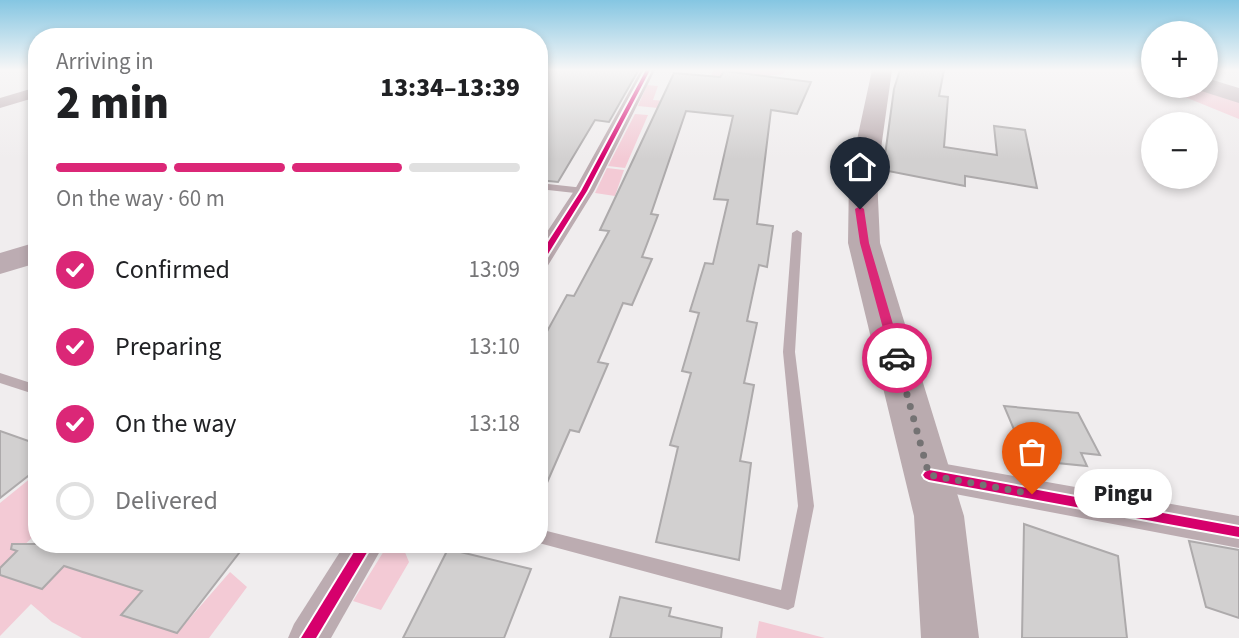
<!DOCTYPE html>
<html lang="en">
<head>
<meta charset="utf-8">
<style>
  :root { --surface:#fff; --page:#f2f2f2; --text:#202124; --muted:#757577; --line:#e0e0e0; --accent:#db2777 }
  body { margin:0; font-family:"Source Sans 3",sans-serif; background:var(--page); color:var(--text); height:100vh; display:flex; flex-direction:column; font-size:26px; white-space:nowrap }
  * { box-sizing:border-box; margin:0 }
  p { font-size:23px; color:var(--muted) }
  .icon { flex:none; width:38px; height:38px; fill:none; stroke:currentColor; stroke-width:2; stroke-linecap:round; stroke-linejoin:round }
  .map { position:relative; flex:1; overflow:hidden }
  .sheet { position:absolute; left:28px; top:28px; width:520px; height:525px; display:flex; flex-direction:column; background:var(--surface); border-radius:28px; box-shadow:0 4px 10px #0003 }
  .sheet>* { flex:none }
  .buttons { position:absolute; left:1141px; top:21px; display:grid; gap:14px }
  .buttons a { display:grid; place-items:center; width:77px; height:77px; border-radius:50%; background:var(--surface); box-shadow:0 4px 10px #0003; font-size:35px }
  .pin { position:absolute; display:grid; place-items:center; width:60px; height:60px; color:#fff; margin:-72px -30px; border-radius:50% 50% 50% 0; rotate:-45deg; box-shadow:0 0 7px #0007 }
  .pin .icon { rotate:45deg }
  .courier { position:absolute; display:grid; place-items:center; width:70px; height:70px; margin:-35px; border:5px solid #db2777; border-radius:50%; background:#fff; color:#222; box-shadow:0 2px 9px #0007 }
  .bubble { position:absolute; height:49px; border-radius:24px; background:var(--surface); box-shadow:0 4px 10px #0003; font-size:23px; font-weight:800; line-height:49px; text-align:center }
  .summary em { font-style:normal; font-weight:800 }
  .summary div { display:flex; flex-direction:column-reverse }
  .summary { display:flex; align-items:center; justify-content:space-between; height:119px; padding:0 28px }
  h1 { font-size:46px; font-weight:800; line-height:52px }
  .bar { display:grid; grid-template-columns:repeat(4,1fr); gap:10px 7px; align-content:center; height:84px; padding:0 28px }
  .bar i { height:9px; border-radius:5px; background:var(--line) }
  .bar .current { background:var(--accent) }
  .bar p { grid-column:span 4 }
  ol { padding:0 28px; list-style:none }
  li { display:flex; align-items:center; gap:21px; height:77px }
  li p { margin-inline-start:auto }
  li .icon { padding:7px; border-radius:50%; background:var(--accent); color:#fff; stroke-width:4 }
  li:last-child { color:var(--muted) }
  li i { width:38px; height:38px; border:4px solid var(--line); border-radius:50% }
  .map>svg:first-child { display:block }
</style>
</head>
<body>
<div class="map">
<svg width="1239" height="638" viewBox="0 0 1239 638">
  <rect width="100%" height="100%" fill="#f0edee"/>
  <g fill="#f3cad5">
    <path d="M713 70H786L783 74 766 76 762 81 742 72 724 71 717 81 708 113 638 106 647 85 658 86 653 100 693 103 702 75 711 76Z"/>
    <path d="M1158 86H1197L1239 100V119Z"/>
    <path d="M635 114 648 115 625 168 608 166Z"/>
    <path d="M607 168 624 170 615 196 595 193Z"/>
    <path d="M37 473V533L0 568V503Z"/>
    <path d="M395 544 404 550 409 562 381 610 353 601 387 546Z"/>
    <path d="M64 566 142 591 122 615 177 633 230 572 247 587 209 638H82L52 622 31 604 0 636V575L42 589Z"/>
    <path d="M759 621 825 638H756Z"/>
  </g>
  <g fill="#d2d0d0" stroke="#adaaab" stroke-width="2">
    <path d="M539 70 638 71 609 122 595 120 558 182 539 180Z"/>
    <path d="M900 70H944L939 96 948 97 944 147 997 155 994 126 1025 130 1037 188 965 176V186L883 170 894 89Z"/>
    <path d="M724 71 811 82 797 114 771 110 757 224 773 226 767 267 759 265 747 321 757 323 744 383 754 385 740 461 751 463 739 560 656 542 678 447 670 445 691 373 682 371 699 313 690 311 705 263 713 264 728 200 714 199 733 116 686 111 651 214 658 215 642 257 652 259 632 305 623 303 598 362 608 364 579 432 570 430 539 501V346L567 295 574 296 609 231 600 230 674 73 720 77Z"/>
    <path d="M1004 406 1078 413 1100 455 1081 453 1087 466 1027 460Z"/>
    <path d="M0 431 37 444V469L0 498Z"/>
    <path d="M1024 524 1118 556 1127 638H1022Z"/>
    <path d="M1189 541 1239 550V618L1206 607Z"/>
    <path d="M12 544H246L177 633 121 615 142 591 64 566 42 589 0 575V568L17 551 11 549Z"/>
    <path d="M448 549 531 569 504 638H403Z"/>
    <path d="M620 597 671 608 669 616 722 628 721 638H610Z"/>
  </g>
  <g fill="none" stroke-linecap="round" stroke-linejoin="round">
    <g fill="#bcacb1" fill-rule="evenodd">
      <path d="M539 183 584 188 589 191 584 194 539 189Z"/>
      <path d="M797 230 802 233 795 352 814 506 794 607 788 610 539 543V529L781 590 798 506 783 352 792 233Z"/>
      <path d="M0 373 37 385V395L0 383Z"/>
    </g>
    <g fill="#bcacb1" fill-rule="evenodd">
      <path d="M641 70H655L594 191 547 267 539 269V244L574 191Z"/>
      <path d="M37 87V97L0 108V98Z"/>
      <path d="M929 461 1239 516V548L929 489 917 485 912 475 917 465Z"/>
      <path d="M345 544H384L331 638H288L294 624Z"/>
    </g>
    <path fill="#baabaf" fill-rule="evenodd" d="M872 70H892L877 177 880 243 964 516 979 638H921L914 516 848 243 849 177Z"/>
    <g fill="#bcacb2" fill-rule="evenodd">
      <path d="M1206 78 1239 88V103L1198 90 1195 86H1206Z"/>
      <path d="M37 242V263L0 274V253Z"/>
    </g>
    <g stroke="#fff" stroke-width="4">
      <g id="cycleway">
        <path d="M646 70H650L587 191 543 262 539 264V256L581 191Z"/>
        <path d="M929 470 1239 527V537L929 480 925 478 923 475 925 472Z"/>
        <path d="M359 544H372L316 638H301Z"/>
      </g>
    </g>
    <use href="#cycleway" fill="#d6006c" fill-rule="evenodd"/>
  </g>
  <linearGradient id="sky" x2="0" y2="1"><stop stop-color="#85c6e2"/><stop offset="0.44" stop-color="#f8f7f7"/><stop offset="1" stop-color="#f8f7f7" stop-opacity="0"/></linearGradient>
  <rect width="1239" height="159" fill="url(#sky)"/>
  <path fill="#db2777" d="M860 206 864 209 869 243 903 358 897 363 891 358 860 243 855 209Z"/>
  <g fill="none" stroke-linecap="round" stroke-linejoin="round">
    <path stroke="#747273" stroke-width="7" stroke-dasharray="0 12.6" d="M897 358 929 475 1032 494"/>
  </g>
</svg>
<div class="buttons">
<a>+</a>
<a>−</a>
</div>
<div class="pin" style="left:1032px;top:494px;background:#ea580c"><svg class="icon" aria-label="bag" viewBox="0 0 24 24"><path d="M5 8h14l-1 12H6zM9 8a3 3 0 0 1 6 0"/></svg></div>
<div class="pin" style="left:860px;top:209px;background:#1f2937"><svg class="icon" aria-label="home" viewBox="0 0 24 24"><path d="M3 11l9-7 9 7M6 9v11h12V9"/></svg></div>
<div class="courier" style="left:897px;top:358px"><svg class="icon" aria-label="car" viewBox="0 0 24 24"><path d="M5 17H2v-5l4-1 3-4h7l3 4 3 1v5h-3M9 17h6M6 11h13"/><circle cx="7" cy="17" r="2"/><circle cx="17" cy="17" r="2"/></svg></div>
<div class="bubble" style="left:1074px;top:469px;width:98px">Pingu</div>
<section class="sheet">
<div class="summary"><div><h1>2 min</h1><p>Arriving in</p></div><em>13:34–13:39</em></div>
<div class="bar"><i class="current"></i><i class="current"></i><i class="current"></i><i></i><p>On the way · 60 m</p></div>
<ol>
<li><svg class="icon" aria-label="check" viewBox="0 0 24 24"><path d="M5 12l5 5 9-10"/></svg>Confirmed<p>13:09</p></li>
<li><svg class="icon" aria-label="check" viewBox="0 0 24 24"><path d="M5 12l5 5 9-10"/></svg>Preparing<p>13:10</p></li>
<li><svg class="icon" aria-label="check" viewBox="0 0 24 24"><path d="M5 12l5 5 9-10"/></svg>On the way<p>13:18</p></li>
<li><i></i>Delivered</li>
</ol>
</section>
</div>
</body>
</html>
